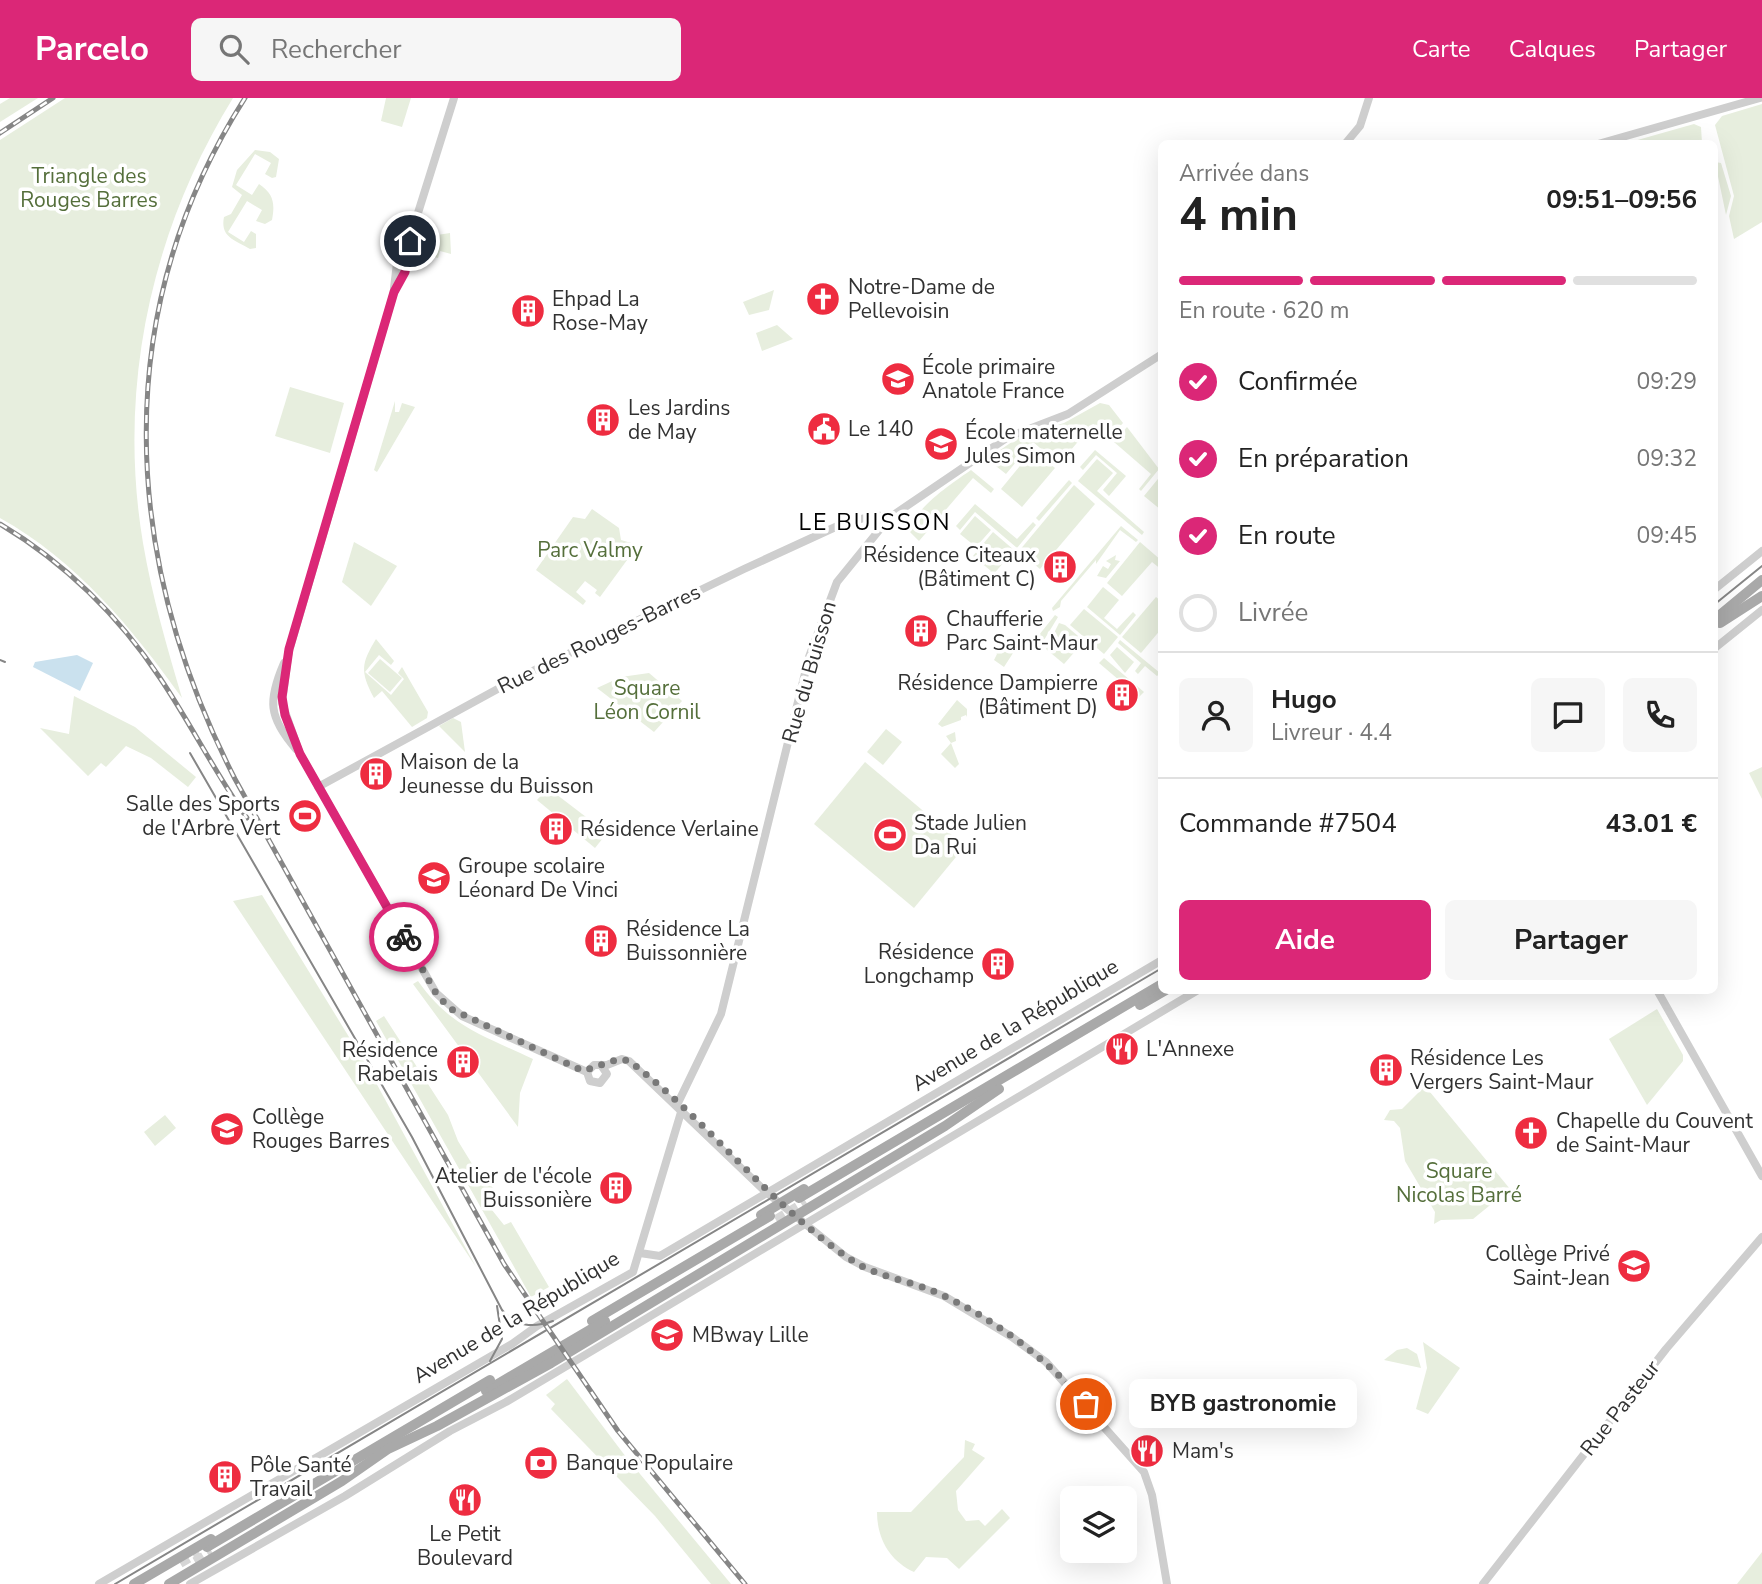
<!DOCTYPE html>
<html lang="fr">
<head>
<meta charset="utf-8">
<style>
  :root { --surface:#fff; --page:#f6f6f6; --text:#222; --muted:#767676; --line:#e0e0e0; --accent:#db2777 }
  body { margin:0; font-family:"Nunito Sans",sans-serif; background:var(--page); color:var(--text); height:100vh; display:flex; flex-direction:column; font-size:26px; white-space:nowrap }
  * { box-sizing:border-box; margin:0 }
  p { font-size:23px; color:var(--muted) }
  .icon { flex:none; width:38px; height:38px; fill:none; stroke:currentColor; stroke-width:2; stroke-linecap:round; stroke-linejoin:round }
  .map { position:relative; flex:1; overflow:hidden }
  .drawer { position:absolute; left:1158px; top:42px; width:560px; height:854px; display:flex; flex-direction:column; background:var(--surface); border-radius:10px; box-shadow:0 7px 28px #0002 }
  .drawer>* { flex:none }
  .fabs { position:absolute; left:1060px; top:1388px; display:grid; gap:14px }
  .fabs a { display:grid; place-items:center; width:77px; height:77px; border-radius:10px; background:var(--surface); box-shadow:0 7px 28px #0002; font-size:35px }
  .pin { position:absolute; display:grid; place-items:center; width:60px; height:60px; color:#fff; margin:-30px; border:4px solid #fff; border-radius:50%; box-shadow:0 2px 7px #0007 }
  .courier { position:absolute; display:grid; place-items:center; width:70px; height:70px; margin:-35px; border:5px solid #db2777; border-radius:50%; background:#fff; color:#222; box-shadow:0 2px 9px #0007 }
  .bubble { position:absolute; height:49px; border-radius:10px; background:var(--surface); box-shadow:0 7px 28px #0002; font-size:23px; font-weight:700; line-height:49px; text-align:center }
  .overview em { font-style:normal; font-weight:700 }
  .overview div { display:flex; flex-direction:column-reverse }
  .overview { display:flex; align-items:center; justify-content:space-between; height:119px; padding:0 21px }
  h1 { font-size:46px; font-weight:700; line-height:52px }
  .bar { display:grid; grid-template-columns:repeat(4,1fr); gap:10px 7px; align-content:center; height:84px; padding:0 21px }
  .bar i { height:9px; border-radius:5px; background:var(--line) }
  .bar .current { background:var(--accent) }
  .bar p { grid-column:span 4 }
  .line { display:flex; align-items:center; gap:18px; padding:0 21px; border-top:2px solid var(--line) }
  .line div { flex:1 }
  .round { display:grid; place-items:center; flex:none; width:74px; height:74px; border-radius:10px; background:var(--page) }
  ol { padding:0 21px; list-style:none }
  li { display:flex; align-items:center; gap:21px; height:77px }
  li p { margin-inline-start:auto }
  li .icon { padding:7px; border-radius:50%; background:var(--accent); color:#fff; stroke-width:4 }
  li:last-child { color:var(--muted) }
  li i { width:38px; height:38px; border:4px solid var(--line); border-radius:50% }
  .primary-button { display:flex; gap:14px; margin-top:auto; padding:14px 21px }
  .primary-button a { flex:1; height:80px; border-radius:10px; background:var(--accent); color:#fff; font-size:28px; font-weight:700; line-height:80px; text-align:center }
  .primary-button a+a { background:var(--page); color:var(--text) }
  header { display:flex; align-items:center; gap:42px; box-sizing:border-box; height:98px; padding:0 35px; background:var(--accent); color:#fff }
  header strong { font-size:33px }
  nav { display:flex; gap:38px; margin-inline-start:auto; font-size:24px }
  .search { width:490px; height:63px; background:var(--page); display:flex; align-items:center; gap:18px; box-sizing:border-box; padding:0 24px; border-radius:10px; color:var(--muted); font-size:26px }
  .map>svg:first-child { display:block }
</style>
</head>
<body>
<header>
<strong>Parcelo</strong>
<div class="search"><svg class="icon" aria-label="search" viewBox="0 0 24 24"><circle cx="10" cy="10" r="6"/><path d="M15 15l6 6"/></svg>Rechercher</div>
<nav><a>Carte</a><a>Calques</a><a>Partager</a></nav>
</header>
<div class="map">
<svg width="1762" height="1486" viewBox="0 0 1762 1486">
  <rect width="100%" height="100%" fill="#fff"/>
  <g fill="#e7eede">
    <path d="M10 0H38L0 24V6Z"/>
    <path d="M65 0H233C151 133 117 290 143 445 152 498 167 549 182 600 132 530 77 463 0 420V42Z"/>
    <path d="M386 0H411L402 29 381 23Z"/>
    <path d="M1762 6V124L1734 141 1729 118 1734 98 1715 27 1722 18Z"/>
    <path d="M1694 26 1701 29 1702 45 1634 43Z"/>
    <path d="M255 52 270 54 279 61 276 79 272 80 265 76 271 65 255 56 236 87 252 97 259 86C274 96 275 106 272 122L265 126 256 123 262 112 247 103 228 134 244 144 251 133 256 136V150L250 151C234 142 220 139 224 119L231 116 242 97 232 89 237 72Z"/>
    <path d="M1715 64 1721 65 1731 98 1726 117Z"/>
    <path d="M450 135 451 156 440 153 438 160 417 154 424 139Z"/>
    <path d="M774 192 769 212 749 217 743 204Z"/>
    <path d="M777 227 793 241 762 253 756 235Z"/>
    <path d="M290 289 344 305 330 355 275 338Z"/>
    <path d="M395 303V314H399L402 305 415 309 377 374 374 372Z"/>
    <path d="M1100 305 1109 307 1123 325 1110 340 1093 326 1059 366 1033 344 1006 376 987 361 1019 339 1064 325Z"/>
    <path d="M1127 329 1159 371 1141 393 1139 391 1151 376 1114 344Z"/>
    <path d="M1033 352 1055 370 1022 409 1001 391Z"/>
    <path d="M1095 352 1126 378 1109 398 1103 392 1117 375 1096 357 1083 372 1080 369Z"/>
    <path d="M1097 361 1113 375 1097 393 1144 434 1142 437 1078 383Z"/>
    <path d="M971 372 994 391 991 395 973 380 919 443 910 434C912 411 954 384 971 372Z"/>
    <path d="M1162 376V410L1161 412 1144 398Z"/>
    <path d="M1069 382 1072 385 1039 423 1036 420Z"/>
    <path d="M1074 387 1095 406 1040 471 1019 453Z"/>
    <path d="M975 406 1017 441 1033 424 1036 427 1017 450 975 414 960 432 956 428Z"/>
    <path d="M592 411 619 430 621 442 638 447 600 499 595 495 597 492 585 483 576 494 586 503 583 507 536 472 573 419 585 421Z"/>
    <path d="M975 418 991 432 976 449 960 436Z"/>
    <path d="M1121 428 1138 442 1136 444 1120 432 1096 466V462L1061 503 1060 509 1053 513 1052 510Z"/>
    <path d="M993 434 1014 452 982 490 979 487 991 473 973 458Z"/>
    <path d="M354 444 397 468 371 508 342 484Z"/>
    <path d="M1140 444 1162 463V472L1152 464 1122 498 1107 485Z"/>
    <path d="M1116 457 1115 462 1120 463 1106 480 1097 478 1103 468 1108 471 1111 466 1106 463Z"/>
    <path d="M1103 489 1119 502 1104 520 1117 531 1133 514 1136 517 1120 537 1087 509Z"/>
    <path d="M1156 499 1162 504V530L1141 555 1122 539Z"/>
    <path d="M1084 511 1118 539 1104 556 1070 527Z"/>
    <path d="M1055 517 1058 519 1041 547 1035 542Z"/>
    <path d="M1059 525 1065 527 1084 543 1064 566 1046 551Z"/>
    <path d="M376 541 394 563 391 567 379 557 365 574 391 597 404 581 398 575 402 569 428 614 427 620 412 629 382 593 374 600C360 573 361 566 376 541Z"/>
    <path d="M1002 541 1015 552 1004 569 994 562 997 556 993 549Z"/>
    <path d="M1120 542 1160 575 1157 578 1145 568 1138 576 1135 573 1141 565 1118 545Z"/>
    <path d="M1117 549 1134 564 1125 575 1110 557Z"/>
    <path d="M1104 560 1144 594 1139 599 1099 565Z"/>
    <path d="M380 561 402 580 390 594 368 575Z"/>
    <path d="M649 575 682 603 654 634 597 590 621 579Z"/>
    <path d="M74 598 135 629 196 679 188 689 151 660 126 648 106 669 101 665 88 678 40 630 69 636Z"/>
    <path d="M957 602 967 611V619L966 617 961 619V622L942 629 938 626Z"/>
    <path d="M453 620 461 624 465 654 439 628Z"/>
    <path d="M886 631 902 644 883 667 867 654Z"/>
    <path d="M955 634 956 643 951 645 959 666 955 670 941 656 951 645 946 638Z"/>
    <path d="M865 664 965 748 914 810 814 726Z"/>
    <path d="M1762 669V701L1749 675Z"/>
    <path d="M548 690 607 735 595 750 537 702Z"/>
    <path d="M262 797 368 970 476 1169 233 803Z"/>
    <path d="M418 883C450 929 485 938 533 961L520 995 518 1029 413 886Z"/>
    <path d="M1657 911 1683 957V963L1647 1007 1609 941Z"/>
    <path d="M384 918 448 1017 458 1043 477 1074 491 1087 502 1106 492 1112 504 1127 511 1124 549 1189 531 1199 376 923Z"/>
    <path d="M1425 988 1510 1091 1473 1121 1441 1122 1434 1126 1435 1114 1405 1063 1400 1030 1394 1023 1384 1022 1390 1012 1402 1011Z"/>
    <path d="M165 1017 176 1030 155 1048 144 1034Z"/>
    <path d="M1423 1244 1460 1270 1428 1316 1416 1311 1427 1270Z"/>
    <path d="M1407 1250 1417 1256 1421 1270 1384 1262 1397 1252Z"/>
    <path d="M567 1281 626 1359 731 1486H711L655 1418 551 1311 555 1306 546 1297Z"/>
    <path d="M965 1342 975 1346 972 1352 985 1360 956 1393 958 1412 966 1423 979 1422 985 1428 1002 1411 1010 1420 959 1471 947 1460 926 1459 914 1474C890 1463 877 1441 877 1414H911L964 1359Z"/>
    <path d="M1762 1454V1486H1737Z"/>
  </g>
  <path fill="#cae1ee" d="M77 557 93 565 80 593 33 569 35 564Z"/>
  <g fill="none" stroke-linecap="round" stroke-linejoin="round">
    <g stroke="#d6d6d6" stroke-width="10" stroke-dasharray="10 5" stroke-linecap="butt">
      <path d="M776 1122 806 1104"/>
      <path d="M195 1464 212 1454"/>
      <path d="M180 1465 199 1454"/>
    </g>
    <g stroke="#cecece" stroke-width="8">
      <path d="M1345 46 1360 28 1369 0"/>
      <path d="M1598 46 1760 0"/>
      <path d="M394 190 397 165 412 134 454 0"/>
      <path d="M1715 491 1762 453"/>
      <path d="M1715 550 1762 512"/>
      <path d="M289 551 282 605 300 656 436 895 462 918 587 974"/>
      <path d="M289 553 394 194 408 164 412 134"/>
      <path d="M284 565C268 602 268 619 296 651"/>
      <path d="M318 689 516 581 744 471 842 426 876 417 889 420"/>
      <path d="M1657 892 1762 1078"/>
      <path d="M587 974 594 967H607L622 961 629 963 766 1094 846 1159 865 1169 944 1198 1012 1239 1046 1264 1144 1374 1152 1397 1167 1486"/>
      <path d="M587 974 590 983 600 985 607 976 601 967"/>
      <path d="M677 1007 721 916 809 559 837 484 889 420 1008 339 1068 316 1162 256"/>
      <path d="M640 1155 660 1158 1162 862"/>
      <path d="M99 1486 512 1246 537 1228 633 1174 682 1011"/>
      <path d="M190 1486 345 1398 450 1333 506 1304 1198 892"/>
      <path d="M1483 1486 1666 1251 1762 1139"/>
    </g>
    <g stroke="#a9a9a9" stroke-width="10">
      <path d="M1715 521 1762 482"/>
      <path d="M1720 525 1762 498"/>
      <path d="M1140 907 1166 892"/>
      <path d="M799 1100 1162 886"/>
      <path d="M761 1117 804 1091"/>
      <path d="M592 1223 770 1118"/>
      <path d="M486 1293 605 1223"/>
      <path d="M207 1449 490 1282"/>
      <path d="M134 1486 211 1441"/>
      <path d="M169 1486 342 1383 388 1351 437 1328 551 1265 945 1028 999 991"/>
    </g>
    <g stroke="#868686" stroke-width="2">
      <path d="M1715 506 1762 468"/>
      <path d="M0 562 5 564"/>
      <path d="M190 655 412 1039 502 1212C516 1229 533 1230 553 1223"/>
      <path d="M490 1263 502 1241 497 1208"/>
      <path d="M115 1486 1162 870"/>
    </g>
    <g stroke="#868686" stroke-width="5">
      <g id="rail">
        <path d="M245 0C108 215 122 460 235 681L504 1166 618 1333 745 1486"/>
        <path d="M0 35 53 0"/>
        <path d="M0 426C64 464 119 518 160 580 191 626 215 675 247 720"/>
      </g>
    </g>
    <use href="#rail" stroke="#fff" stroke-width="2.5" stroke-dasharray="8" stroke-linecap="butt"/>
  </g>
  <g fill="none" stroke-linecap="round" stroke-linejoin="round">
    <path stroke="#797979" stroke-width="7" stroke-dasharray="0 12.6" d="M404 839 436 895 449 910 583 973 619 961 629 963C708 1022 767 1105 850 1161 874 1178 907 1182 933 1193 991 1218 1045 1259 1086 1306"/>
    <path stroke="#db2777" stroke-width="9" d="M404 839 300 656 285 617 282 599 289 551 394 194 405 174 410 143"/>
  </g>
  <defs>
    <g id="church-disc" transform="scale(1.75)"><circle r="9.5" fill="#ee2c40" stroke="#fff"/><path d="M-1.2-6h2.4v3.5h3.3v2.4h-3.3V6h-2.4V-.1h-3.3v-2.4h3.3Z" fill="#fff"/></g>
    <g id="building-disc" transform="scale(1.75)"><circle r="9.5" fill="#ee2c40" stroke="#fff"/><path d="M-4-6H4V6H1V3H-1V6H-4ZM-2.5-4.3h1.7v1.8h-1.7ZM.8-4.3h1.7v1.8H.8ZM-2.5-1h1.7V.8h-1.7ZM.8-1h1.7V.8H.8Z" fill="#fff"/></g>
    <g id="school-disc" transform="scale(1.75)"><circle r="9.5" fill="#ee2c40" stroke="#fff"/><path d="M0-5L7-2L0 1L-7-2ZM-4 1L0 2.5L4 1V4Q0 6-4 4Z" fill="#fff"/></g>
    <g id="civic-disc" transform="scale(1.75)"><circle r="9.5" fill="#ee2c40" stroke="#fff"/><path d="M-.6-6.5H3V-4.5H.6V-3L4-1V1h2V6H-6V1h2V-1L-.6-3ZM-1.2 2.5V6h2.4V2.5Z" fill="#fff"/></g>
    <g id="stadium-disc" transform="scale(1.75)"><circle r="9.5" fill="#ee2c40" stroke="#fff"/><path d="M0-5a6.5 5 0 1 0 0 10a6.5 5 0 1 0 0-10ZM-3.5-1.8h7v3.6h-7Z" fill="#fff"/></g>
    <g id="restaurant-disc" transform="scale(1.75)"><circle r="9.5" fill="#ee2c40" stroke="#fff"/><path d="M-5-6h1v4h1v-4h1v4h1v-4h1v5L-1.5 .5V6h-2V.5L-5-1ZM5-6V6H3V1.5H1.5Q1.5-4 5-6Z" fill="#fff"/></g>
    <g id="university-disc" transform="scale(1.75)"><circle r="9.5" fill="#ee2c40" stroke="#fff"/><path d="M0-5L7-2L0 1L-7-2ZM-4 1L0 2.5L4 1V4Q0 6-4 4Z" fill="#fff"/></g>
    <g id="bank-disc" transform="scale(1.75)"><circle r="9.5" fill="#ee2c40" stroke="#fff"/><path d="M-6-4H6V4H-6ZM0-2.3a2.3 2.3 0 1 0 0 4.6a2.3 2.3 0 1 0 0-4.6Z" fill="#fff"/></g>
  </defs>
  <g fill-rule="evenodd">
    <use href="#church-disc" x="823" y="201"/>
    <use href="#building-disc" x="528" y="213"/>
    <use href="#school-disc" x="898" y="281"/>
    <use href="#building-disc" x="603" y="322"/>
    <use href="#civic-disc" x="824" y="331"/>
    <use href="#school-disc" x="941" y="346"/>
    <use href="#building-disc" x="1060" y="469"/>
    <use href="#building-disc" x="921" y="533"/>
    <use href="#building-disc" x="1122" y="597"/>
    <use href="#building-disc" x="376" y="676"/>
    <use href="#stadium-disc" x="305" y="718"/>
    <use href="#building-disc" x="556" y="731"/>
    <use href="#stadium-disc" x="890" y="737"/>
    <use href="#school-disc" x="434" y="780"/>
    <use href="#building-disc" x="601" y="843"/>
    <use href="#building-disc" x="998" y="866"/>
    <use href="#restaurant-disc" x="1122" y="951"/>
    <use href="#building-disc" x="463" y="964"/>
    <use href="#building-disc" x="1386" y="972"/>
    <use href="#school-disc" x="227" y="1031"/>
    <use href="#church-disc" x="1531" y="1035"/>
    <use href="#building-disc" x="616" y="1090"/>
    <use href="#school-disc" x="1634" y="1168"/>
    <use href="#university-disc" x="667" y="1237"/>
    <use href="#restaurant-disc" x="1147" y="1353"/>
    <use href="#bank-disc" x="541" y="1365"/>
    <use href="#building-disc" x="225" y="1379"/>
    <use href="#restaurant-disc" x="465" y="1402"/>
  </g>
  <g text-anchor="middle" dominant-baseline="central" stroke-width="7" stroke-linejoin="round" paint-order="stroke">
    <g font-size="21" fill="#556f3b" stroke="#fff">
      <text x="89" y="78">Triangle des<tspan x="89" dy="24">Rouges Barres</tspan></text>
      <text x="590" y="452">Parc Valmy</text>
      <text x="647" y="590">Square<tspan x="647" dy="24">Léon Cornil</tspan></text>
      <text x="1459" y="1073">Square<tspan x="1459" dy="24">Nicolas Barré</tspan></text>
    </g>
    <g font-size="21" fill="#313131" stroke="#fff" text-anchor="start">
      <text x="848" y="189">Notre-Dame de<tspan x="848" dy="24">Pellevoisin</tspan></text>
      <text x="552" y="201">Ehpad La<tspan x="552" dy="24">Rose-May</tspan></text>
      <text x="922" y="269">École primaire<tspan x="922" dy="24">Anatole France</tspan></text>
      <text x="628" y="310">Les Jardins<tspan x="628" dy="24">de May</tspan></text>
      <text x="848" y="331">Le 140</text>
      <text x="965" y="334">École maternelle<tspan x="965" dy="24">Jules Simon</tspan></text>
      <text x="1036" y="457" text-anchor="end">Résidence Citeaux<tspan x="1036" dy="24">(Bâtiment C)</tspan></text>
      <text x="946" y="521">Chaufferie<tspan x="946" dy="24">Parc Saint-Maur</tspan></text>
      <text x="1098" y="585" text-anchor="end">Résidence Dampierre<tspan x="1098" dy="24">(Bâtiment D)</tspan></text>
      <text x="400" y="664">Maison de la<tspan x="400" dy="24">Jeunesse du Buisson</tspan></text>
      <text x="280" y="706" text-anchor="end">Salle des Sports<tspan x="280" dy="24">de l'Arbre Vert</tspan></text>
      <text x="914" y="725">Stade Julien<tspan x="914" dy="24">Da Rui</tspan></text>
      <text x="580" y="731">Résidence Verlaine</text>
      <text x="458" y="768">Groupe scolaire<tspan x="458" dy="24">Léonard De Vinci</tspan></text>
      <text x="626" y="831">Résidence La<tspan x="626" dy="24">Buissonnière</tspan></text>
      <text x="974" y="854" text-anchor="end">Résidence<tspan x="974" dy="24">Longchamp</tspan></text>
      <text x="1146" y="951">L'Annexe</text>
      <text x="438" y="952" text-anchor="end">Résidence<tspan x="438" dy="24">Rabelais</tspan></text>
      <text x="1410" y="960">Résidence Les<tspan x="1410" dy="24">Vergers Saint-Maur</tspan></text>
      <text x="252" y="1019">Collège<tspan x="252" dy="24">Rouges Barres</tspan></text>
      <text x="1556" y="1023">Chapelle du Couvent<tspan x="1556" dy="24">de Saint-Maur</tspan></text>
      <text x="592" y="1078" text-anchor="end">Atelier de l'école<tspan x="592" dy="24">Buissonière</tspan></text>
      <text x="1610" y="1156" text-anchor="end">Collège Privé<tspan x="1610" dy="24">Saint-Jean</tspan></text>
      <text x="692" y="1237">MBway Lille</text>
      <text x="1172" y="1353">Mam's</text>
      <text x="566" y="1365">Banque Populaire</text>
      <text x="250" y="1367">Pôle Santé<tspan x="250" dy="24">Travail</tspan></text>
      <text x="465" y="1436" text-anchor="middle">Le Petit<tspan x="465" dy="24">Boulevard</tspan></text>
    </g>
    <g font-size="21" fill="#313131" stroke="#fff">
      <text transform="translate(599 541) rotate(-26)">Rue des Rouges-Barres</text>
      <text transform="translate(809 574) rotate(-74)">Rue du Buisson</text>
      <text transform="translate(1015 927) rotate(-31)">Avenue de la République</text>
      <text transform="translate(516 1219) rotate(-31)">Avenue de la République</text>
      <text transform="translate(1620 1310) rotate(-52)">Rue Pasteur</text>
    </g>
    <g font-size="23" letter-spacing="2" fill="#000" stroke="#fff">
      <text x="875" y="424">LE BUISSON</text>
    </g>
  </g>
</svg>
<div class="fabs">
<a><svg class="icon" aria-label="layers" viewBox="0 0 24 24"><path d="M12 4l9 5-9 5-9-5zM3 14l9 5 9-5"/></svg></a>
</div>
<div class="pin" style="left:1086px;top:1306px;background:#ea580c"><svg class="icon" aria-label="bag" viewBox="0 0 24 24"><path d="M5 8h14l-1 12H6zM9 8a3 3 0 0 1 6 0"/></svg></div>
<div class="pin" style="left:410px;top:143px;background:#1f2937"><svg class="icon" aria-label="home" viewBox="0 0 24 24"><path d="M3 11l9-7 9 7M6 9v11h12V9"/></svg></div>
<div class="courier" style="left:404px;top:839px"><svg class="icon" aria-label="bike" viewBox="0 0 24 24"><circle cx="6" cy="16" r="4"/><circle cx="18" cy="16" r="4"/><path d="M6 16l4-8h5l3 8M10 8l3 8H6M13 5h3"/></svg></div>
<div class="bubble" style="left:1129px;top:1281px;width:228px">BYB gastronomie</div>
<section class="drawer">
<div class="overview"><div><h1>4 min</h1><p>Arrivée dans</p></div><em>09:51–09:56</em></div>
<div class="bar"><i class="current"></i><i class="current"></i><i class="current"></i><i></i><p>En route · 620 m</p></div>
<ol>
<li><svg class="icon" aria-label="check" viewBox="0 0 24 24"><path d="M5 12l5 5 9-10"/></svg>Confirmée<p>09:29</p></li>
<li><svg class="icon" aria-label="check" viewBox="0 0 24 24"><path d="M5 12l5 5 9-10"/></svg>En préparation<p>09:32</p></li>
<li><svg class="icon" aria-label="check" viewBox="0 0 24 24"><path d="M5 12l5 5 9-10"/></svg>En route<p>09:45</p></li>
<li><i></i>Livrée</li>
</ol>
<div class="line" style="height:126px"><a class="round"><svg class="icon" aria-label="person" viewBox="0 0 24 24"><circle cx="12" cy="8" r="4"/><path d="M4 21q1-7 8-7t8 7"/></svg></a><div><b>Hugo</b><p>Livreur · 4.4</p></div><a class="round"><svg class="icon" aria-label="chat" viewBox="0 0 24 24"><path d="M4 5h16v11H9l-5 4z"/></svg></a><a class="round"><svg class="icon" aria-label="phone" viewBox="0 0 24 24"><path d="M5 4h4l2 5-3 2q2 4 5 5l2-3 5 2v4C11 20 4 13 5 4z"/></svg></a></div>
<div class="line" style="height:91px"><div>Commande #7504</div><b>43.01 €</b></div>
<div class="primary-button"><a>Aide</a><a>Partager</a></div>
</section>
</div>
</body>
</html>
